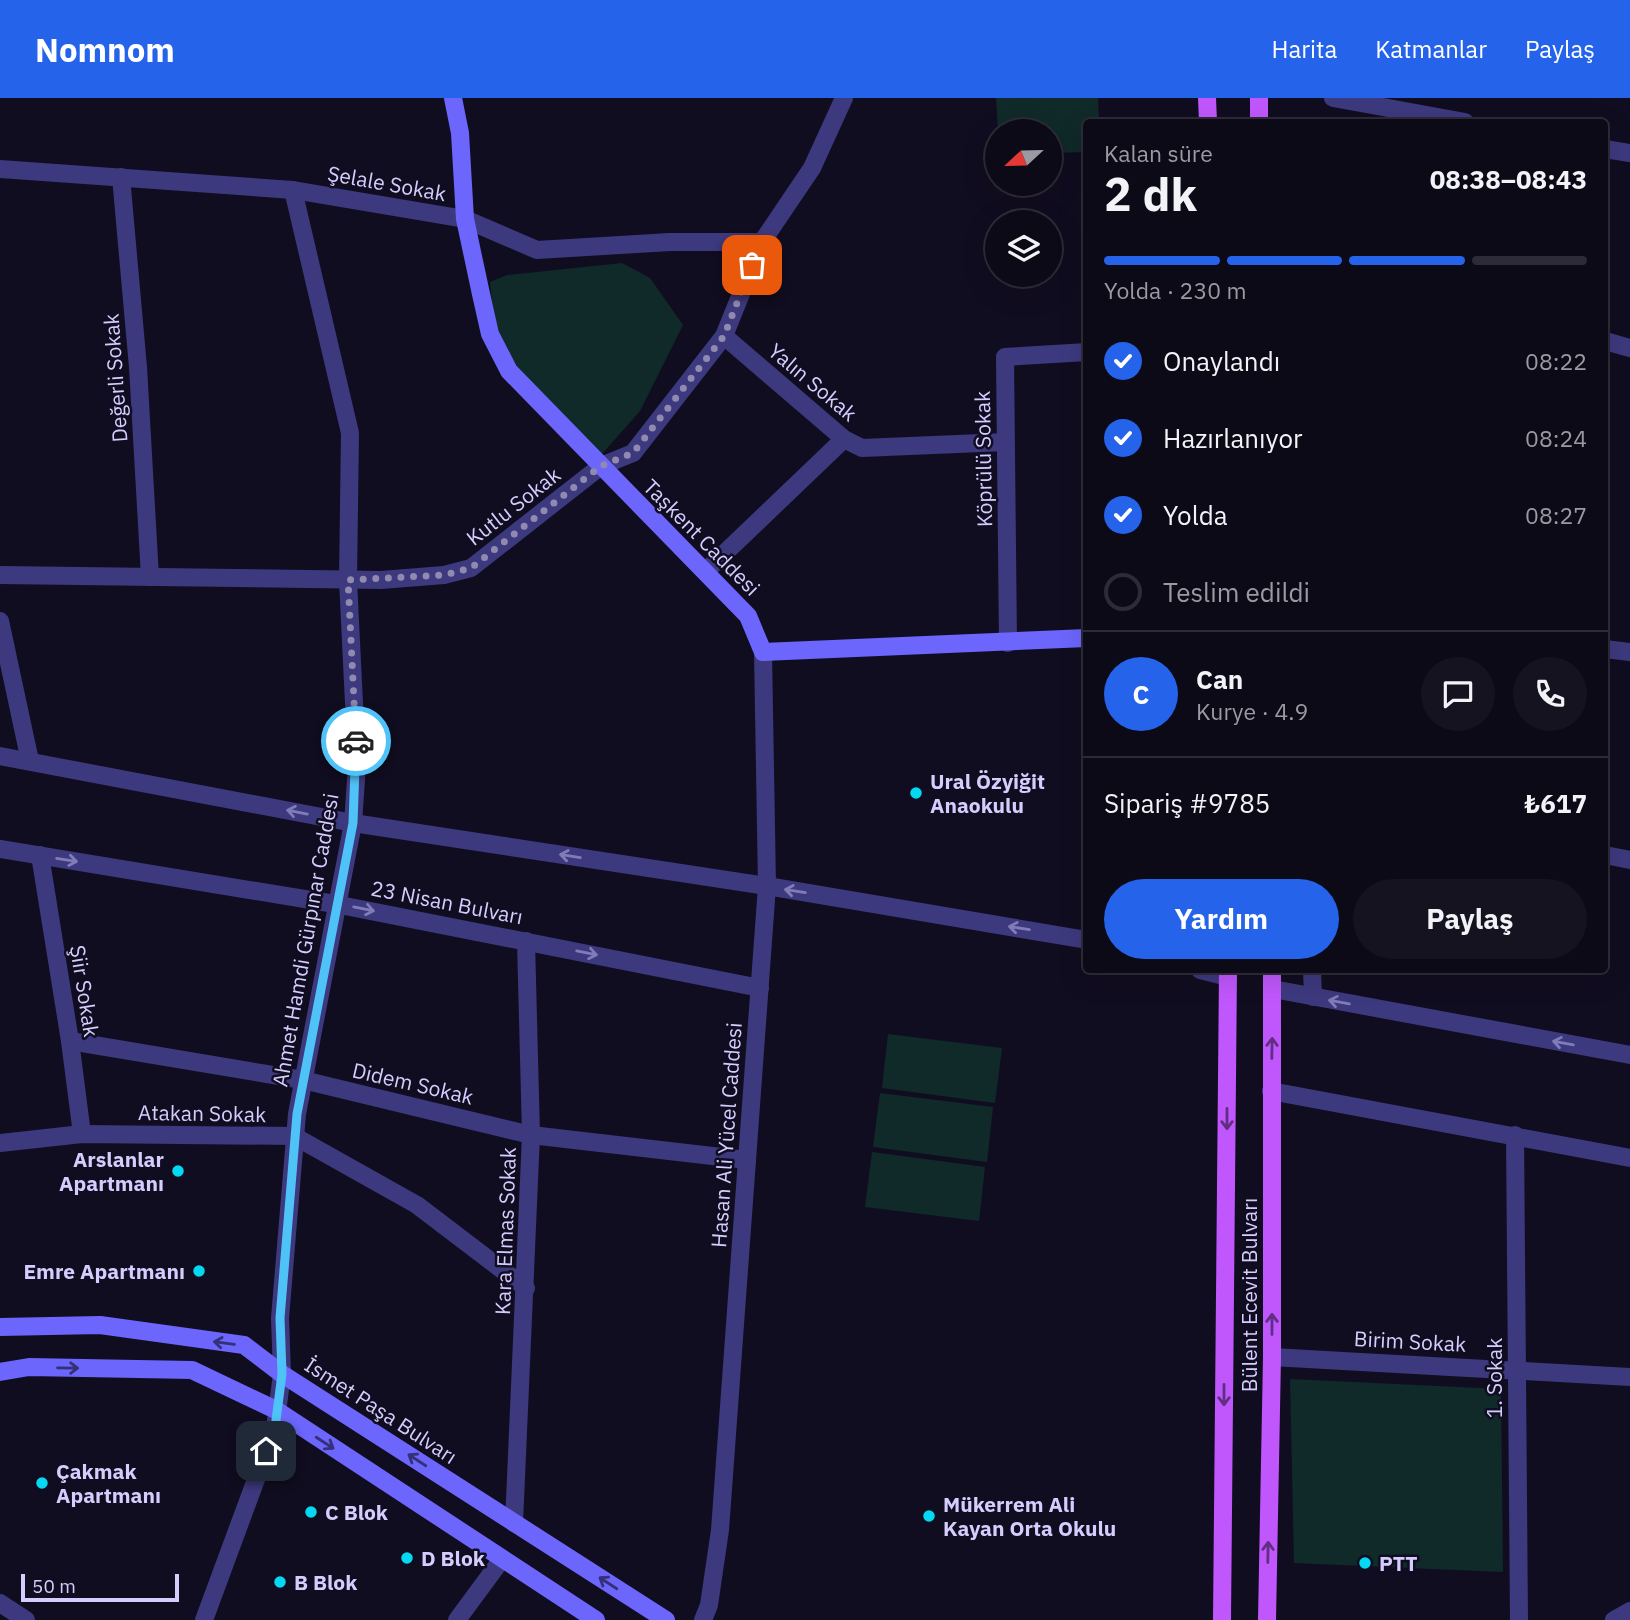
<!DOCTYPE html>
<html lang="tr">
<head>
<meta charset="utf-8">
<style>
  :root { --surface:#0d0a18; --page:#161321; --text:#f1f3f6; --muted:#9a9aa2; --line:#2d2b37; --accent:#2563eb }
  body { margin:0; font-family:"IBM Plex Sans",sans-serif; background:var(--page); color:var(--text); height:100vh; display:flex; flex-direction:column; font-size:26px; white-space:nowrap }
  * { box-sizing:border-box; margin:0 }
  p { font-size:23px; color:var(--muted) }
  .icon { flex:none; width:38px; height:38px; fill:none; stroke:currentColor; stroke-width:2; stroke-linecap:round; stroke-linejoin:round }
  .map { position:relative; flex:1; overflow:hidden }
  .drawer { position:absolute; left:1083px; top:21px; width:525px; height:854px; display:flex; flex-direction:column; background:var(--surface); border-radius:7px; box-shadow:0 7px 28px #0002,0 0 0 2px var(--line) }
  .drawer>* { flex:none }
  .needle { width:46px; rotate:248deg }
  .fabs { position:absolute; left:985px; top:21px; display:grid; gap:14px }
  .fabs a { display:grid; place-items:center; width:77px; height:77px; border-radius:50%; background:var(--surface); box-shadow:0 7px 28px #0002,0 0 0 2px var(--line); font-size:35px }
  .scale { position:absolute; left:21px; bottom:18px; width:158px; box-sizing:border-box; padding-left:7px; border:4px solid #d4cdfe; border-top:0; font-size:19px; line-height:24px; white-space:nowrap; color:#d4cdfe; -webkit-text-stroke:5px #110d20; paint-order:stroke }
  .pin { position:absolute; display:grid; place-items:center; width:60px; height:60px; color:#fff; margin:-30px; border-radius:14px; box-shadow:0 4px 10px #0006 }
  .courier { position:absolute; display:grid; place-items:center; width:70px; height:70px; margin:-35px; border:5px solid #4fc3f7; border-radius:50%; background:#fff; color:#222; box-shadow:0 2px 9px #0007 }
  .head em { font-style:normal; font-weight:700 }
  .head div { display:flex; flex-direction:column-reverse }
  .head { display:flex; align-items:center; justify-content:space-between; height:119px; padding:0 21px }
  h1 { font-size:46px; font-weight:700; line-height:52px }
  .bar { display:grid; grid-template-columns:repeat(4,1fr); gap:10px 7px; align-content:center; height:84px; padding:0 21px }
  .bar i { height:9px; border-radius:5px; background:var(--line) }
  .bar .active { background:var(--accent) }
  .bar p { grid-column:span 4 }
  .line { display:flex; align-items:center; gap:18px; padding:0 21px; border-top:2px solid var(--line) }
  .line div { flex:1 }
  .round { display:grid; place-items:center; flex:none; width:74px; height:74px; border-radius:37px; background:var(--page) }
  ol { padding:0 21px; list-style:none }
  li { display:flex; align-items:center; gap:21px; height:77px }
  li p { margin-inline-start:auto }
  li .icon { padding:7px; border-radius:50%; background:var(--accent); color:#fff; stroke-width:4 }
  li:last-child { color:var(--muted) }
  li i { width:38px; height:38px; border:4px solid var(--line); border-radius:50% }
  .action { display:flex; gap:14px; margin-top:auto; padding:14px 21px }
  .action a { flex:1; height:80px; border-radius:42px; background:var(--accent); color:#fff; font-size:28px; font-weight:700; line-height:80px; text-align:center }
  .action a+a { background:var(--page); color:var(--text) }
  header { display:flex; align-items:center; gap:42px; box-sizing:border-box; height:98px; padding:0 35px; background:var(--accent); color:#fff }
  header strong { font-size:33px }
  nav { display:flex; gap:38px; margin-inline-start:auto; font-size:24px }
  .map>svg:first-child { display:block }
</style>
</head>
<body>
<header>
<strong>Nomnom</strong>
<nav><a>Harita</a><a>Katmanlar</a><a>Paylaş</a></nav>
</header>
<div class="map">
<svg width="1630" height="1522" viewBox="0 0 1630 1522">
  <rect width="100%" height="100%" fill="#110d20"/>
  <g fill="#102a29">
    <path d="M996 0H1098L1099 24H1087V54L1050 55V33H998Z"/>
    <path d="M622 165 650 180 683 227 640 313 602 356 514 269 495 232 490 184 507 177Z"/>
    <path d="M888 936 1002 950 995 1005 882 990Z"/>
    <path d="M880 995 993 1009 987 1064 873 1049Z"/>
    <path d="M872 1054 985 1069 979 1123 865 1109Z"/>
    <path d="M1290 1281 1501 1291 1503 1474 1294 1465Z"/>
  </g>
  <g fill="none" stroke-linecap="round" stroke-linejoin="round">
    <g stroke="#3d397e" stroke-width="18">
      <path d="M1333 0 1465 24"/>
      <path d="M1605 51 1630 55"/>
      <path d="M0 71 293 92 465 121 537 152 670 144H762"/>
      <path d="M121 79 138 269 150 479"/>
      <path d="M724 238 844 341 862 350 1005 344"/>
      <path d="M1605 243 1630 250"/>
      <path d="M706 473 844 341"/>
      <path d="M0 477 381 482 444 477 471 470 601 368 633 355 724 238 762 144 812 70 844 0"/>
      <path d="M0 523 30 663"/>
      <path d="M1008 545 1005 259 1087 254"/>
      <path d="M1605 551 1630 554"/>
      <path d="M0 658 353 725 767 788 1087 842"/>
      <path d="M0 751 335 806 760 890"/>
      <path d="M40 757 70 943 82 1036"/>
      <path d="M1605 757 1630 762"/>
      <path d="M1200 872 1228 879"/>
      <path d="M1312 872 1313 899"/>
      <path d="M1273 891 1630 957"/>
      <path d="M70 943 303 982 531 1037 747 1062"/>
      <path d="M1271 993 1630 1060"/>
      <path d="M1515 1037 1519 1522"/>
      <path d="M0 1045 82 1036 294 1038 417 1107 526 1190"/>
      <path d="M1272 1259 1630 1279"/>
      <path d="M514 1425 531 1037 526 843"/>
      <path d="M0 1505 26 1522"/>
      <path d="M204 1522 275 1330 282 1276 280 1220 297 1016 353 725 357 667 348 482 350 335 293 92"/>
      <path d="M457 1522 502 1461"/>
      <path d="M703 1522 709 1507 720 1432 767 788 763 554"/>
      <path d="M1614 1522 1630 1513"/>
    </g>
    <g stroke="#6c66fc" stroke-width="18">
      <path d="M453 0 460 35 465 121 481 196 490 236 509 273 748 518 763 554 1087 540"/>
      <path d="M0 1229 100 1227 244 1247 282 1276 666 1522"/>
      <path d="M0 1274 29 1269 192 1272 276 1312 596 1522"/>
    </g>
    <g stroke="#c057fc" stroke-width="18">
      <path d="M1207 0 1208 24"/>
      <path d="M1259 0V24"/>
      <path d="M1222 1522 1228 872"/>
      <path d="M1267 1522 1272 1259V872"/>
    </g>
  </g>
  <defs><path id="oneway-shaft" d="M-6 0H5M1.5-3L5.5 0L1.5 3" fill="none" stroke-width="1.6" stroke-linecap="round" stroke-linejoin="round" transform="scale(1.75)"/></defs>
  <g stroke="#817cb8">
    <use href="#oneway-shaft" transform="translate(297 714) rotate(-169)"/>
    <use href="#oneway-shaft" transform="translate(570 758) rotate(-171)"/>
    <use href="#oneway-shaft" transform="translate(67 762) rotate(9)"/>
    <use href="#oneway-shaft" transform="translate(795 793) rotate(-171)"/>
    <use href="#oneway-shaft" transform="translate(364 811) rotate(11)"/>
    <use href="#oneway-shaft" transform="translate(1019 830) rotate(-171)"/>
    <use href="#oneway-shaft" transform="translate(587 855) rotate(11)"/>
    <use href="#oneway-shaft" transform="translate(1339 904) rotate(-170)"/>
    <use href="#oneway-shaft" transform="translate(1563 945) rotate(-170)"/>
  </g>
  <g stroke="#602e83">
    <use href="#oneway-shaft" transform="translate(1272 950) rotate(-89)"/>
    <use href="#oneway-shaft" transform="translate(1227 1021) rotate(90)"/>
    <use href="#oneway-shaft" transform="translate(1272 1226) rotate(-90)"/>
    <use href="#oneway-shaft" transform="translate(1224 1297) rotate(90)"/>
    <use href="#oneway-shaft" transform="translate(1268 1454) rotate(-89)"/>
  </g>
  <g stroke="#353178">
    <use href="#oneway-shaft" transform="translate(224 1245) rotate(-172)"/>
    <use href="#oneway-shaft" transform="translate(68 1270) rotate(1)"/>
    <use href="#oneway-shaft" transform="translate(325 1345) rotate(33)"/>
    <use href="#oneway-shaft" transform="translate(417 1362) rotate(-147)"/>
    <use href="#oneway-shaft" transform="translate(608 1485) rotate(-147)"/>
  </g>
  <g fill="none" stroke-linecap="round" stroke-linejoin="round">
    <path stroke="#908ab0" stroke-width="7" stroke-dasharray="0 12.6" d="M356 643 348 482 444 477 471 470 601 368 633 355 724 238 752 167"/>
    <path stroke="#4fc3f7" stroke-width="9" d="M266 1353 275 1330 282 1276 280 1220 297 1016 353 725 356 643"/>
  </g>
  <g fill="#05d8f2" stroke="#110d20" stroke-width="2.5">
    <circle cx="916" cy="695" r="7"/>
    <circle cx="178" cy="1073" r="7"/>
    <circle cx="199" cy="1173" r="7"/>
    <circle cx="42" cy="1385" r="7"/>
    <circle cx="311" cy="1414" r="7"/>
    <circle cx="929" cy="1418" r="7"/>
    <circle cx="407" cy="1460" r="7"/>
    <circle cx="1365" cy="1465" r="7"/>
    <circle cx="280" cy="1484" r="7"/>
  </g>
  <g text-anchor="middle" dominant-baseline="central" stroke-width="5" stroke-linejoin="round" paint-order="stroke">
    <g font-size="21" fill="#d4cdfe" stroke="#110d20">
      <text transform="translate(387 85) rotate(10)">Şelale Sokak</text>
      <text transform="translate(115 280) rotate(-94)">Değerli Sokak</text>
      <text transform="translate(813 284) rotate(40)">Yalın Sokak</text>
      <text transform="translate(983 361) rotate(-91)">Köprülü Sokak</text>
      <text transform="translate(513 408) rotate(-38)">Kutlu Sokak</text>
      <text transform="translate(702 439) rotate(45)">Taşkent Caddesi</text>
      <text transform="translate(447 804) rotate(11)">23 Nisan Bulvarı</text>
      <text transform="translate(305 842) rotate(-80)">Ahmet Hamdi Gürpınar Caddesi</text>
      <text transform="translate(85 893) rotate(81)">Şiir Sokak</text>
      <text transform="translate(413 985) rotate(13)">Didem Sokak</text>
      <text transform="translate(202 1015) rotate(1)">Atakan Sokak</text>
      <text transform="translate(726 1037) rotate(-86)">Hasan Ali Yücel Caddesi</text>
      <text transform="translate(505 1133) rotate(-88)">Kara Elmas Sokak</text>
      <text transform="translate(1249 1197) rotate(-90)">Bülent Ecevit Bulvarı</text>
      <text transform="translate(1410 1243) rotate(3)">Birim Sokak</text>
      <text transform="translate(1494 1280) rotate(-90)">1. Sokak</text>
      <text transform="translate(381 1312) rotate(33)">İsmet Paşa Bulvarı</text>
    </g>
    <g font-size="21" font-weight="bold" fill="#d4cdfe" stroke="#110d20" text-anchor="start">
      <text x="930" y="683">Ural Özyiğit<tspan x="930" dy="24">Anaokulu</tspan></text>
      <text x="164" y="1061" text-anchor="end">Arslanlar<tspan x="164" dy="24">Apartmanı</tspan></text>
      <text x="185" y="1173" text-anchor="end">Emre Apartmanı</text>
      <text x="56" y="1373">Çakmak<tspan x="56" dy="24">Apartmanı</tspan></text>
      <text x="943" y="1406">Mükerrem Ali<tspan x="943" dy="24">Kayan Orta Okulu</tspan></text>
      <text x="325" y="1414">C Blok</text>
      <text x="421" y="1460">D Blok</text>
      <text x="1379" y="1465">PTT</text>
      <text x="294" y="1484">B Blok</text>
    </g>
  </g>
</svg>
<div class="fabs">
<a><svg class="needle" viewBox="-14 -14 28 28"><path d="M0-13l5 13h-10z" fill="#e53935"/><path d="M0 13l5-13h-10z" fill="#9a9aa2"/></svg></a>
<a><svg class="icon" aria-label="layers" viewBox="0 0 24 24"><path d="M12 4l9 5-9 5-9-5zM3 14l9 5 9-5"/></svg></a>
</div>
<div class="scale">50 m</div>
<div class="pin" style="left:752px;top:167px;background:#ea580c"><svg class="icon" aria-label="bag" viewBox="0 0 24 24"><path d="M5 8h14l-1 12H6zM9 8a3 3 0 0 1 6 0"/></svg></div>
<div class="pin" style="left:266px;top:1353px;background:#1f2937"><svg class="icon" aria-label="home" viewBox="0 0 24 24"><path d="M3 11l9-7 9 7M6 9v11h12V9"/></svg></div>
<div class="courier" style="left:356px;top:643px"><svg class="icon" aria-label="car" viewBox="0 0 24 24"><path d="M5 17H2v-5l4-1 3-4h7l3 4 3 1v5h-3M9 17h6M6 11h13"/><circle cx="7" cy="17" r="2"/><circle cx="17" cy="17" r="2"/></svg></div>
<section class="drawer">
<div class="head"><div><h1>2 dk</h1><p>Kalan süre</p></div><em>08:38–08:43</em></div>
<div class="bar"><i class="active"></i><i class="active"></i><i class="active"></i><i></i><p>Yolda · 230 m</p></div>
<ol>
<li><svg class="icon" aria-label="check" viewBox="0 0 24 24"><path d="M5 12l5 5 9-10"/></svg>Onaylandı<p>08:22</p></li>
<li><svg class="icon" aria-label="check" viewBox="0 0 24 24"><path d="M5 12l5 5 9-10"/></svg>Hazırlanıyor<p>08:24</p></li>
<li><svg class="icon" aria-label="check" viewBox="0 0 24 24"><path d="M5 12l5 5 9-10"/></svg>Yolda<p>08:27</p></li>
<li><i></i>Teslim edildi</li>
</ol>
<div class="line" style="height:126px"><b class="round" style="background:var(--accent);color:#fff">C</b><div><b>Can</b><p>Kurye · 4.9</p></div><a class="round"><svg class="icon" aria-label="chat" viewBox="0 0 24 24"><path d="M4 5h16v11H9l-5 4z"/></svg></a><a class="round"><svg class="icon" aria-label="phone" viewBox="0 0 24 24"><path d="M5 4h4l2 5-3 2q2 4 5 5l2-3 5 2v4C11 20 4 13 5 4z"/></svg></a></div>
<div class="line" style="height:91px"><div>Sipariş #9785</div><b>₺617</b></div>
<div class="action"><a>Yardım</a><a>Paylaş</a></div>
</section>
</div>
</body>
</html>
